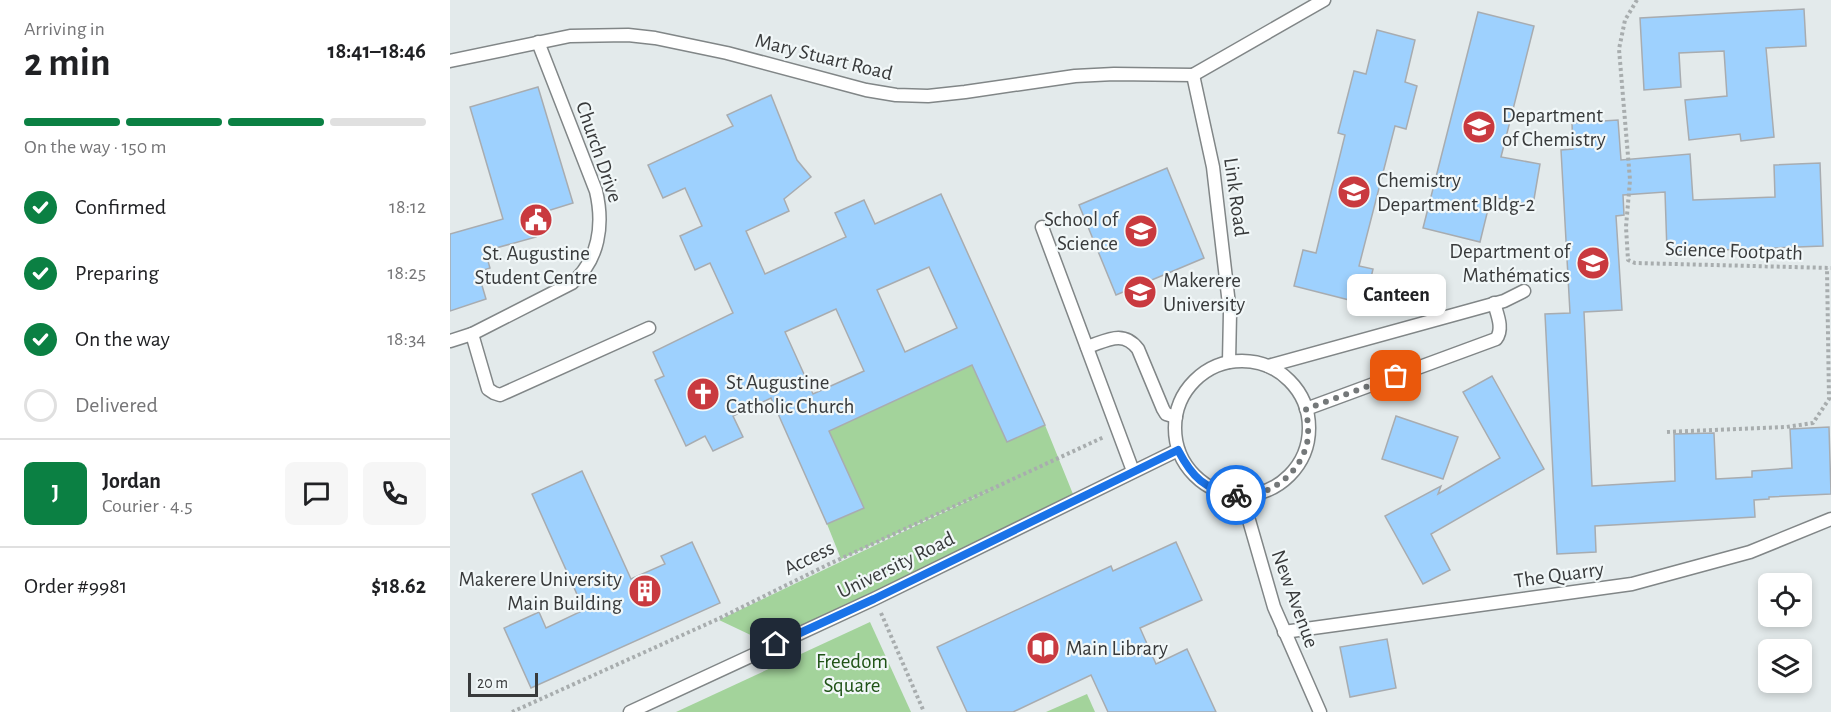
<!DOCTYPE html>
<html lang="en">
<head>
<meta charset="utf-8">
<style>
  :root { --surface:#fff; --page:#f6f6f6; --text:#202124; --muted:#757577; --line:#e0e0e0; --accent:#0b8043 }
  body { margin:0; font-family:"Alegreya Sans",sans-serif; background:var(--page); color:var(--text); height:100vh; display:flex; flex-direction:column; font-size:22px; white-space:nowrap }
  * { box-sizing:border-box; margin:0 }
  p { font-size:20px; color:var(--muted) }
  .icon { flex:none; width:33px; height:33px; fill:none; stroke:currentColor; stroke-width:2; stroke-linecap:round; stroke-linejoin:round }
  .map { position:relative; flex:1; overflow:hidden }
  .panel { display:flex; flex-direction:column; background:var(--surface); width:450px }
  .panel>* { flex:none }
  .buttons { position:absolute; left:1308px; top:573px; display:grid; gap:12px }
  .buttons a { display:grid; place-items:center; width:54px; height:54px; border-radius:9px; background:var(--surface); box-shadow:0 3px 9px #0003; font-size:30px }
  .scale { position:absolute; left:18px; bottom:15px; width:70px; box-sizing:border-box; padding-left:6px; border:3px solid #383a3b; border-top:0; font-size:16px; line-height:21px; white-space:nowrap; color:#383a3b; -webkit-text-stroke:4px #f1f7f8; paint-order:stroke }
  .pin { position:absolute; display:grid; place-items:center; width:51px; height:51px; color:#fff; margin:-26px; border-radius:12px; box-shadow:0 3px 9px #0006 }
  .courier { position:absolute; display:grid; place-items:center; width:60px; height:60px; margin:-30px; border:4px solid #1a73e8; border-radius:50%; background:#fff; color:#222; box-shadow:0 2px 8px #0007 }
  .bubble { position:absolute; height:42px; border-radius:9px; background:var(--surface); box-shadow:0 3px 9px #0003; font-size:20px; font-weight:700; line-height:42px; text-align:center }
  .headline em { font-style:normal; font-weight:700 }
  .headline div { display:flex; flex-direction:column-reverse }
  .headline { display:flex; align-items:center; justify-content:space-between; height:102px; padding:0 24px }
  h1 { font-size:39px; font-weight:700; line-height:45px }
  .bar { display:grid; grid-template-columns:repeat(4,1fr); gap:9px 6px; align-content:center; height:72px; padding:0 24px }
  .bar i { height:8px; border-radius:4px; background:var(--line) }
  .bar .on { background:var(--accent) }
  .bar p { grid-column:span 4 }
  .line { display:flex; align-items:center; gap:15px; padding:0 24px; border-top:2px solid var(--line) }
  .line div { flex:1 }
  .round { display:grid; place-items:center; flex:none; width:63px; height:63px; border-radius:9px; background:var(--page) }
  ol { padding:0 24px; list-style:none }
  li { display:flex; align-items:center; gap:18px; height:66px }
  li p { margin-inline-start:auto }
  li .icon { padding:6px; border-radius:50%; background:var(--accent); color:#fff; stroke-width:4 }
  li:last-child { color:var(--muted) }
  li i { width:33px; height:33px; border:3px solid var(--line); border-radius:50% }
  main { display:flex; flex:1; min-height:0 }
  .map>svg:first-child { display:block }
</style>
</head>
<body>
<main>
<section class="panel">
<div class="headline"><div><h1>2 min</h1><p>Arriving in</p></div><em>18:41–18:46</em></div>
<div class="bar"><i class="on"></i><i class="on"></i><i class="on"></i><i></i><p>On the way · 150 m</p></div>
<ol>
<li><svg class="icon" aria-label="check" viewBox="0 0 24 24"><path d="M5 12l5 5 9-10"/></svg>Confirmed<p>18:12</p></li>
<li><svg class="icon" aria-label="check" viewBox="0 0 24 24"><path d="M5 12l5 5 9-10"/></svg>Preparing<p>18:25</p></li>
<li><svg class="icon" aria-label="check" viewBox="0 0 24 24"><path d="M5 12l5 5 9-10"/></svg>On the way<p>18:34</p></li>
<li><i></i>Delivered</li>
</ol>
<div class="line" style="height:108px"><b class="round" style="background:var(--accent);color:#fff">J</b><div><b>Jordan</b><p>Courier · 4.5</p></div><a class="round"><svg class="icon" aria-label="chat" viewBox="0 0 24 24"><path d="M4 5h16v11H9l-5 4z"/></svg></a><a class="round"><svg class="icon" aria-label="phone" viewBox="0 0 24 24"><path d="M5 4h4l2 5-3 2q2 4 5 5l2-3 5 2v4C11 20 4 13 5 4z"/></svg></a></div>
<div class="line" style="height:78px"><div>Order #9981</div><b>$18.62</b></div>
</section>
<div class="map">
<svg width="1381" height="712" viewBox="0 0 1381 712">
  <rect width="100%" height="100%" fill="#e3eaeb"/>
  <g fill="#a3d39b">
    <path d="M522 365 557 442 595 425 625 499 309 652 307 638 269 620 551 485 391 559 377 524 414 508 379 431Z"/>
    <path d="M420 622 461 712H226Z"/>
    <path d="M637 694 645 712H596Z"/>
  </g>
  <g fill="#9ed1fe" stroke="#a8acb0" stroke-width="1.5" fill-rule="evenodd">
    <path d="M1354 9 1356 46 1316 48 1324 137 1291 141 1290 134 1239 140 1235 100 1277 96 1274 51 1229 53 1231 87 1194 90 1190 18Z"/>
    <path d="M1028 12 1084 26 1051 157 1090 164 1083 205 1041 197 1030 242 973 228Z"/>
    <path d="M927 30 965 40 955 82 967 86 956 129 945 126 909 266 923 269 915 304 844 286 853 250 866 253 895 135 888 133 904 71 916 74Z"/>
    <path d="M88 87 123 203 81 216 86 237 35 251 40 268 28 272 36 299 0 311V234L53 219 20 107Z"/>
    <path d="M321 95 347 160 361 177 334 199 339 211 296 231 315 274 396 237 385 213 414 200 425 224 491 194 595 425 557 442 522 365 379 431 414 508 377 524 321 398 283 416 293 437 263 451 255 436 236 446 205 380 214 376 203 352 283 313 260 263 245 270 230 236 252 226 235 188 213 198 198 165 283 126 277 115ZM479 267 507 328 455 352 427 290ZM386 309 414 371 363 394 335 332Z"/>
    <path d="M1168 120 1171 160 1240 154 1243 200 1325 197 1324 165 1370 163 1373 246 1217 252 1215 192 1173 195 1174 215 1166 216 1172 310 1134 312 1142 486 1225 481 1224 434 1264 433 1266 479 1302 477V471L1342 468 1340 429 1379 427 1381 494 1319 497V499L1304 500 1305 517 1145 526 1146 552 1107 554 1095 314 1120 313 1111 150 1123 149 1122 123Z"/>
    <path d="M717 168 754 258 666 295 629 205Z"/>
    <path d="M1042 376 1094 469 981 534 1000 570 973 584 935 516 991 486 988 494 1050 458 1013 392Z"/>
    <path d="M946 416 1008 437 993 479 932 459Z"/>
    <path d="M132 471 181 579 215 564 211 556 242 542 270 603 81 688 54 628 89 612 96 628 134 610 82 494Z"/>
    <path d="M726 542 752 600 690 628 706 664 737 649 766 712H658L641 675 563 712H517L487 647 661 566 663 571Z"/>
    <path d="M937 639 946 688 900 697 890 647Z"/>
  </g>
  <g fill="none" stroke-linecap="round" stroke-linejoin="round">
    <g stroke="#818687" stroke-width="15">
      <g id="service">
        <path d="M0 61 120 36 178 35 205 38 277 53 416 90 446 95 478 96 515 92 625 76 664 74 743 75"/>
        <path d="M743 75 763 167 780 313 779 362"/>
        <path d="M743 75 874 0"/>
        <path d="M592 227 683 471"/>
        <path d="M22 334 38 389 44 393 50 395 199 328"/>
        <path d="M0 341 22 334 122 283C149 260 154 225 146 191L88 42"/>
        <path d="M637 347C656 341 673 329 688 349L713 409 716 414 726 417"/>
        <circle cx="792" cy="428" r="67"/>
        <path d="M818 366 1054 301 1074 291"/>
        <path d="M856 409 1046 339C1054 329 1047 314 1044 303"/>
        <path d="M792 496 824 607 870 712"/>
        <path d="M834 632 1182 584 1300 552 1381 519"/>
        <path d="M180 712 424 599 728 450"/>
      </g>
    </g>
    <g stroke="#a8adae" stroke-width="4" stroke-dasharray="3 3" stroke-linecap="butt">
      <path d="M1187 0 1175 20 1169 49 1180 180 1176 227 1178 260 1185 263 1381 268"/>
      <path d="M1217 432 1336 427 1363 423 1379 399 1377 268"/>
      <path d="M431 613 474 712"/>
      <path d="M62 712 268 619 377 565 654 437"/>
    </g>
    <use href="#service" stroke="#fff" stroke-width="12"/>
  </g>
  <g fill="none" stroke-linecap="round" stroke-linejoin="round">
    <path stroke="#747879" stroke-width="6" stroke-dasharray="0 10.8" d="M786 495C815 499 845 478 855 450 860 437 858 423 856 409L946 376"/>
    <path stroke="#1a73e8" stroke-width="8" d="M326 644 424 599 728 450C742 477 755 490 786 495"/>
  </g>
  <defs>
    <g id="university-disc" transform="scale(1.725)"><circle r="9.5" fill="#c93a3f" stroke="#f1f7f8"/><path d="M0-5L7-2L0 1L-7-2ZM-4 1L0 2.5L4 1V4Q0 6-4 4Z" fill="#fff"/></g>
    <g id="civic-disc" transform="scale(1.725)"><circle r="9.5" fill="#c93a3f" stroke="#f1f7f8"/><path d="M-.6-6.5H3V-4.5H.6V-3L4-1V1h2V6H-6V1h2V-1L-.6-3ZM-1.2 2.5V6h2.4V2.5Z" fill="#fff"/></g>
    <g id="church-disc" transform="scale(1.725)"><circle r="9.5" fill="#c93a3f" stroke="#f1f7f8"/><path d="M-1.2-6h2.4v3.5h3.3v2.4h-3.3V6h-2.4V-.1h-3.3v-2.4h3.3Z" fill="#fff"/></g>
    <g id="building-disc" transform="scale(1.725)"><circle r="9.5" fill="#c93a3f" stroke="#f1f7f8"/><path d="M-4-6H4V6H1V3H-1V6H-4ZM-2.5-4.3h1.7v1.8h-1.7ZM.8-4.3h1.7v1.8H.8ZM-2.5-1h1.7V.8h-1.7ZM.8-1h1.7V.8H.8Z" fill="#fff"/></g>
    <g id="library-disc" transform="scale(1.725)"><circle r="9.5" fill="#c93a3f" stroke="#f1f7f8"/><path d="M-6-4Q-3-5.5-.7-3.5V5Q-3 3-6 4ZM6-4Q3-5.5 .7-3.5V5Q3 3 6 4Z" fill="#fff"/></g>
  </defs>
  <g fill-rule="evenodd">
    <use href="#university-disc" x="1029" y="127"/>
    <use href="#university-disc" x="904" y="192"/>
    <use href="#civic-disc" x="86" y="220"/>
    <use href="#university-disc" x="691" y="231"/>
    <use href="#university-disc" x="1143" y="263"/>
    <use href="#university-disc" x="690" y="292"/>
    <use href="#church-disc" x="253" y="394"/>
    <use href="#building-disc" x="195" y="591"/>
    <use href="#library-disc" x="593" y="648"/>
  </g>
  <g text-anchor="middle" dominant-baseline="central" stroke-width="4.5" stroke-linejoin="round" paint-order="stroke">
    <g font-size="21" fill="#383a3b" stroke="#f1f7f8">
      <text transform="translate(374 57) rotate(14)">Mary Stuart Road</text>
      <text transform="translate(149 152) rotate(71)">Church Drive</text>
      <text transform="translate(786 197) rotate(82)">Link Road</text>
      <text transform="translate(1284 251) rotate(2)">Science Footpath</text>
      <text transform="translate(359 558) rotate(-26)">Access</text>
      <text transform="translate(446 565) rotate(-26)">University Road</text>
      <text transform="translate(1109 575) rotate(-8)">The Quarry</text>
      <text transform="translate(845 599) rotate(70)">New Avenue</text>
    </g>
    <g font-size="21" fill="#383a3b" stroke="#f1f7f8" text-anchor="start">
      <text x="1052" y="115">Department<tspan x="1052" dy="24">of Chemistry</tspan></text>
      <text x="927" y="180">Chemistry<tspan x="927" dy="24">Department Bldg-2</tspan></text>
      <text x="668" y="219" text-anchor="end">School of<tspan x="668" dy="24">Science</tspan></text>
      <text x="1120" y="251" text-anchor="end">Department of<tspan x="1120" dy="24">Mathématics</tspan></text>
      <text x="86" y="253" text-anchor="middle">St. Augustine<tspan x="86" dy="24">Student Centre</tspan></text>
      <text x="713" y="280">Makerere<tspan x="713" dy="24">University</tspan></text>
      <text x="276" y="382">St Augustine<tspan x="276" dy="24">Catholic Church</tspan></text>
      <text x="172" y="579" text-anchor="end">Makerere University<tspan x="172" dy="24">Main Building</tspan></text>
      <text x="616" y="648">Main Library</text>
    </g>
    <g font-size="21" fill="#205317" stroke="#f1f7f8">
      <text x="402" y="661">Freedom<tspan x="402" dy="24">Square</tspan></text>
    </g>
  </g>
</svg>
<div class="buttons">
<a><svg class="icon" aria-label="locate" viewBox="0 0 24 24"><circle cx="12" cy="12" r="6"/><path d="M12 2v4M12 18v4M2 12h4M18 12h4"/></svg></a>
<a><svg class="icon" aria-label="layers" viewBox="0 0 24 24"><path d="M12 4l9 5-9 5-9-5zM3 14l9 5 9-5"/></svg></a>
</div>
<div class="scale">20 m</div>
<div class="pin" style="left:946px;top:376px;background:#ea580c"><svg class="icon" aria-label="bag" viewBox="0 0 24 24"><path d="M5 8h14l-1 12H6zM9 8a3 3 0 0 1 6 0"/></svg></div>
<div class="pin" style="left:326px;top:644px;background:#1f2937"><svg class="icon" aria-label="home" viewBox="0 0 24 24"><path d="M3 11l9-7 9 7M6 9v11h12V9"/></svg></div>
<div class="courier" style="left:786px;top:495px"><svg class="icon" aria-label="bike" viewBox="0 0 24 24"><circle cx="6" cy="16" r="4"/><circle cx="18" cy="16" r="4"/><path d="M6 16l4-8h5l3 8M10 8l3 8H6M13 5h3"/></svg></div>
<div class="bubble" style="left:897px;top:274px;width:99px">Canteen</div>
</div>
</main>
</body>
</html>
